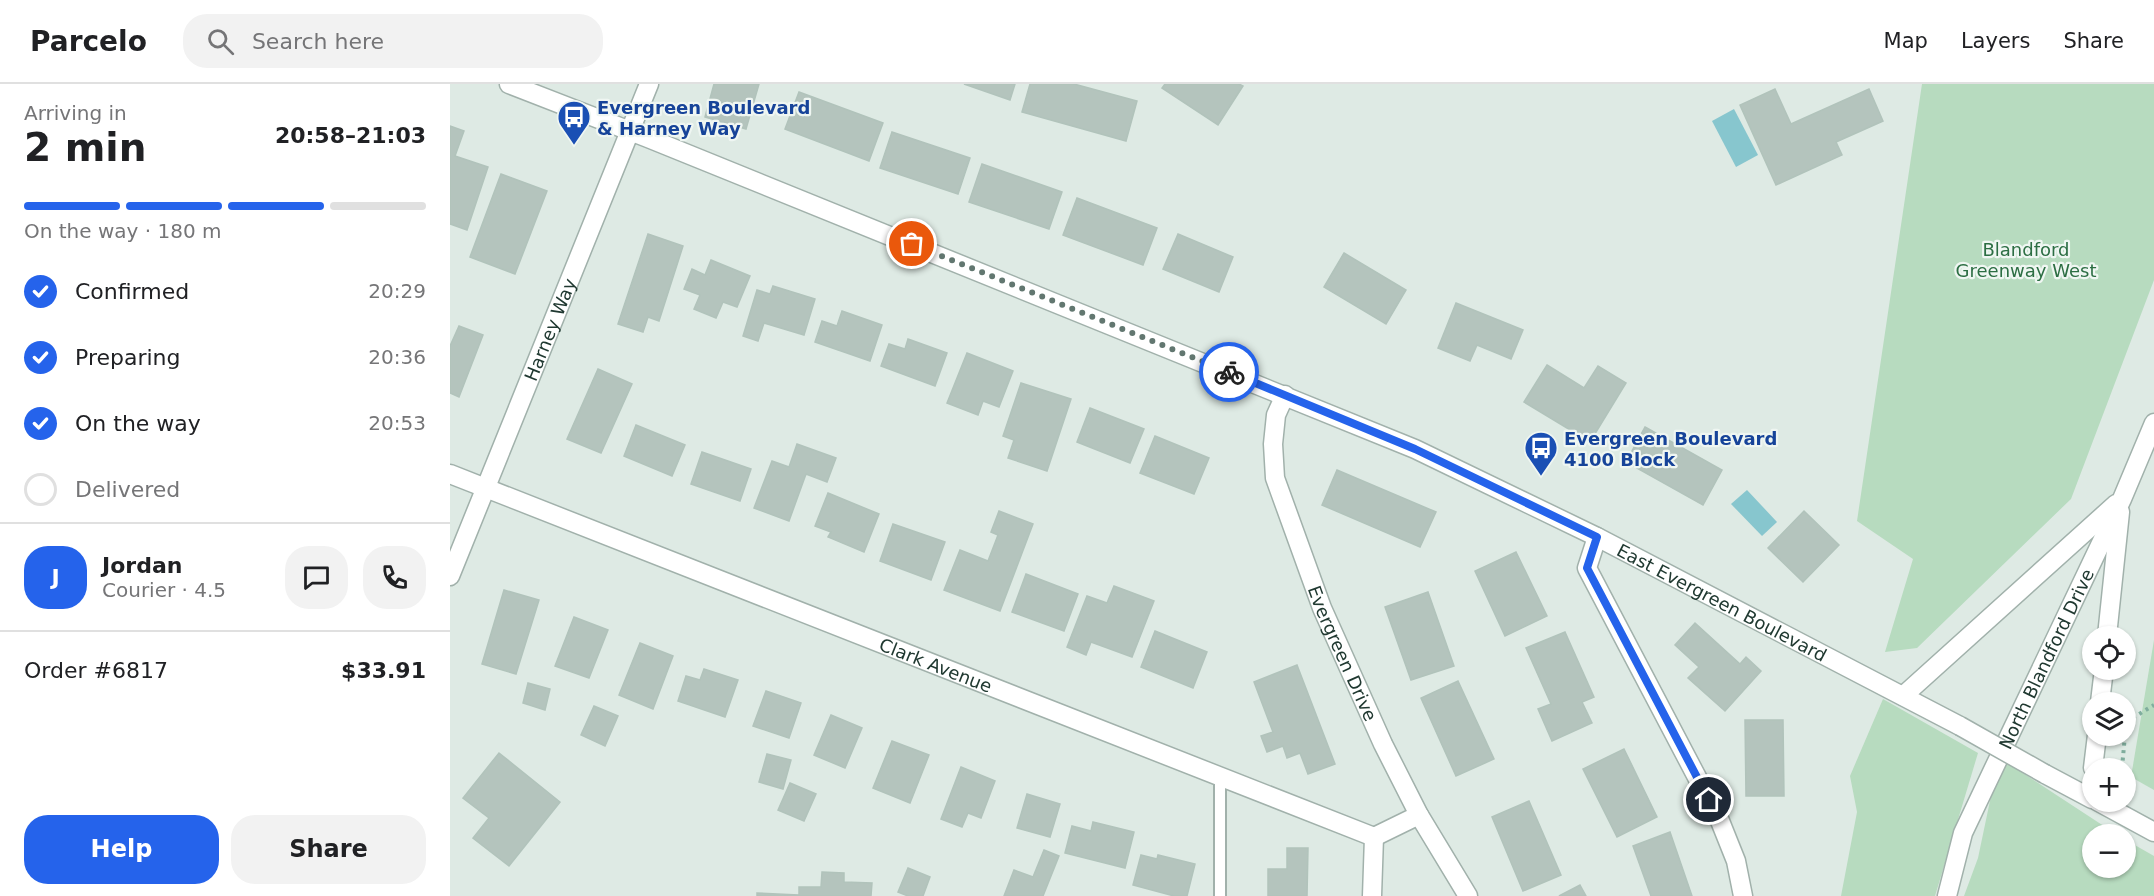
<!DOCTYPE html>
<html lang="en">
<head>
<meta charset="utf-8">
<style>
  :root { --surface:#fff; --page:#f2f2f2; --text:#202124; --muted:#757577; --line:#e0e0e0; --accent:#2563eb }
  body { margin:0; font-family:"DejaVu Sans",sans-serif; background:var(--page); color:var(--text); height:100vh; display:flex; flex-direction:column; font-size:22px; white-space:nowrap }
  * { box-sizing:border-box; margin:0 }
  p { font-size:20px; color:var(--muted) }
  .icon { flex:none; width:33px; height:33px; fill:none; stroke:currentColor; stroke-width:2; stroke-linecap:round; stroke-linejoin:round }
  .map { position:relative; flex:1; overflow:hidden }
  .details { display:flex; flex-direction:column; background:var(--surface); width:450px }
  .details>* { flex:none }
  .fabs { position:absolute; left:1632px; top:542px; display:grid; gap:12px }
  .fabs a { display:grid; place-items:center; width:54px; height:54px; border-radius:50%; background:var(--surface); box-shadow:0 2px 4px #0004; font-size:30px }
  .pin { position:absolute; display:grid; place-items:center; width:51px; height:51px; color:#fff; margin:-26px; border:3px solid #fff; border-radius:50%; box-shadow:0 2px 6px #0007 }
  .courier { position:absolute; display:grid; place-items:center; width:60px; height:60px; margin:-30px; border:4px solid #2563eb; border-radius:50%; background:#fff; color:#222; box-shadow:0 2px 8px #0007 }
  .head em { font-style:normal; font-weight:800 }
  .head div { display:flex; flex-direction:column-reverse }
  .head { display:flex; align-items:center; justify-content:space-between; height:102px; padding:0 24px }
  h1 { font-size:39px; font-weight:800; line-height:45px }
  .bar { display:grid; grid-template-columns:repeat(4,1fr); gap:9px 6px; align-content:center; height:72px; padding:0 24px }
  .bar i { height:8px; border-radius:4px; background:var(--line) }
  .bar .active { background:var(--accent) }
  .bar p { grid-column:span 4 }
  .line { display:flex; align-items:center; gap:15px; padding:0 24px; border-top:2px solid var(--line) }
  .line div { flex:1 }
  .round { display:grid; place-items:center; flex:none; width:63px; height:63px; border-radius:24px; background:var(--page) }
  ol { padding:0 24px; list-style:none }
  li { display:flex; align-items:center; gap:18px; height:66px }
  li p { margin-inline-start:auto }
  li .icon { padding:6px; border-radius:50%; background:var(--accent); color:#fff; stroke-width:4 }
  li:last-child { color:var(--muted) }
  li i { width:33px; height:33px; border:3px solid var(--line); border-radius:50% }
  .cta { display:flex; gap:12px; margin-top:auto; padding:12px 24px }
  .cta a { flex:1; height:69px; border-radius:24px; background:var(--accent); color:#fff; font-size:24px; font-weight:800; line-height:69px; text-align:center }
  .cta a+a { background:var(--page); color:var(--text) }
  header { display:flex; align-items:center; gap:36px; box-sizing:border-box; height:84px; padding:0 30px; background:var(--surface); border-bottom:2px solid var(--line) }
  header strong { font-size:28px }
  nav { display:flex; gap:33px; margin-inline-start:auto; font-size:21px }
  .search { width:420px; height:54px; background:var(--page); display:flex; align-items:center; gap:15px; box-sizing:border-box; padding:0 21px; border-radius:24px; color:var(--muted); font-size:22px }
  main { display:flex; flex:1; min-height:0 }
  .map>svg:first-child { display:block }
</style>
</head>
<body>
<header>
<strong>Parcelo</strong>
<div class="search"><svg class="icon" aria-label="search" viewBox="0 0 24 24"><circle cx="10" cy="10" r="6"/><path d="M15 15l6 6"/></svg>Search here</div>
<nav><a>Map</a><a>Layers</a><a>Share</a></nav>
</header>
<main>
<section class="details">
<div class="head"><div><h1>2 min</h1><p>Arriving in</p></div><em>20:58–21:03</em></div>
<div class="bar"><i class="active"></i><i class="active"></i><i class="active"></i><i></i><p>On the way · 180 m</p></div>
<ol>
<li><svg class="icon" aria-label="check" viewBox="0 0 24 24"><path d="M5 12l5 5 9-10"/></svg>Confirmed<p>20:29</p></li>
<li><svg class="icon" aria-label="check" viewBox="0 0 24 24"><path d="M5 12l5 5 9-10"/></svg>Preparing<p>20:36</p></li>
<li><svg class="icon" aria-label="check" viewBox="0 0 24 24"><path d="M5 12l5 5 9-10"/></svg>On the way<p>20:53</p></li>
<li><i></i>Delivered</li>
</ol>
<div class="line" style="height:108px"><b class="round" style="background:var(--accent);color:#fff">J</b><div><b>Jordan</b><p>Courier · 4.5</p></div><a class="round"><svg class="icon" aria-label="chat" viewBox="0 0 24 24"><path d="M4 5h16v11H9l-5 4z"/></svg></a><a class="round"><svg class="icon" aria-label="phone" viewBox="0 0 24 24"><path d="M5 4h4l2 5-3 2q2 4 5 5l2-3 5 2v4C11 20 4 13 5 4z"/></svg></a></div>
<div class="line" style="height:78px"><div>Order #6817</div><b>$33.91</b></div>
<div class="cta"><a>Help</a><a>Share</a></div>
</section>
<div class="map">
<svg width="1704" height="812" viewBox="0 0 1704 812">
  <rect width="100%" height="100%" fill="#deeae4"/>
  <g fill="#b7dbbf">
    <path d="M1472 0H1704V196L1621 415 1467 564 1435 568 1463 475 1407 437Z"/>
    <path d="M1704 556V706L1681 693Z"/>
    <path d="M1433 615 1528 669 1485 812H1391L1407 728 1400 692Z"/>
    <path d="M1553 676 1666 750H1642V783H1676V756L1704 772V812H1514L1528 774 1541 712Z"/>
  </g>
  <g fill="#87c6ce">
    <path d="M1284 25 1308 71 1286 83 1262 37Z"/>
    <path d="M1297 406 1327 438 1312 452 1281 420Z"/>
  </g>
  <g fill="#b4c4bd" stroke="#b1c3bb" stroke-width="1.5">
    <path d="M264 0H309L296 45 255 33Z"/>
    <path d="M514 0H565L560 16Z"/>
    <path d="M580 0H624L687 17 676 57 572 28Z"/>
    <path d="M715 0H789L793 2 768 41 712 4Z"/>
    <path d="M1325 5 1341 40 1419 5 1433 37 1386 58 1392 71 1326 101 1290 21Z"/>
    <path d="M349 8 433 39 419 77 335 45Z"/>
    <path d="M0 42 14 47 5 72 38 83 17 146 0 140Z"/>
    <path d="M442 48 520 74 508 110 430 84Z"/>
    <path d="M532 80 612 108 599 145 519 118Z"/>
    <path d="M51 90 97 107 65 190 20 173Z"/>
    <path d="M627 114 707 144 693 181 613 151Z"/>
    <path d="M198 150 233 162 209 237 198 233 193 248 168 240Z"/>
    <path d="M728 150 783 173 769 208 713 185Z"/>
    <path d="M894 169 956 206 936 240 874 203Z"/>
    <path d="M261 176 300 192 287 223 273 218 266 234 244 225 250 211 234 205 242 185 255 191Z"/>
    <path d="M323 202 365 215 354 251 314 239 308 257 293 252 307 206 320 210Z"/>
    <path d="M1006 219 1073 246 1061 275 1027 261 1020 277 988 264Z"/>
    <path d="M392 227 432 241 420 277 365 258 372 237 387 242Z"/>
    <path d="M9 242 33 251 9 313 0 309V262Z"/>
    <path d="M458 255 497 269 485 302 431 282 439 260 455 265Z"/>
    <path d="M517 269 563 287 549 323 533 317 528 331 497 319Z"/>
    <path d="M1097 281 1134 304 1148 282 1176 299 1140 358 1074 318Z"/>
    <path d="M148 285 182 300 151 369 117 355Z"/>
    <path d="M571 299 621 315 597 387 558 374 564 356 553 352Z"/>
    <path d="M640 324 694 345 680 379 627 358Z"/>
    <path d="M186 341 235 361 222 392 174 372Z"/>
    <path d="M1195 343 1272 386 1253 421 1176 378Z"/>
    <path d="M705 352 759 374 744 410 690 389Z"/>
    <path d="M347 360 386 374 377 398 356 390 339 437 304 424 322 377 339 383Z"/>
    <path d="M252 368 301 385 290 417 241 400Z"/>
    <path d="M887 386 986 428 970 463 872 421Z"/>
    <path d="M378 409 429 430 414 468 378 453 381 448 365 442Z"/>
    <path d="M549 427 583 440 550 527 494 506 510 466 538 477 548 451 541 448Z"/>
    <path d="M1354 427 1389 461 1353 498 1318 464Z"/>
    <path d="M443 440 495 458 481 496 430 477Z"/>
    <path d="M1066 468 1097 532 1055 552 1025 487Z"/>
    <path d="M576 490 628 510 614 547 562 528Z"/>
    <path d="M664 502 704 517 682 573 641 558 636 571 617 563 637 512 657 519Z"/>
    <path d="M54 506 89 516 66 590 32 580Z"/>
    <path d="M978 508 1004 582 961 596 935 523Z"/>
    <path d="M124 533 158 546 139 594 105 582Z"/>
    <path d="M1245 539 1290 580 1296 573 1311 587 1275 627 1238 594 1249 583 1225 561Z"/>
    <path d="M705 547 757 568 743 604 691 583Z"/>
    <path d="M1115 548 1144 613 1132 618 1142 639 1102 657 1088 625 1101 620 1076 564Z"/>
    <path d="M190 559 223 572 203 625 169 611Z"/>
    <path d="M847 581 885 680 858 690 850 669 837 674 833 662 817 668 811 652 823 648 804 598Z"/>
    <path d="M254 585 288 596 275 633 228 617 236 592 250 596Z"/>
    <path d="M1008 597 1044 675 1006 692 971 614Z"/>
    <path d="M78 599 100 605 95 626 73 619Z"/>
    <path d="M316 607 351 619 339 654 303 642Z"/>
    <path d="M144 622 168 632 155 662 131 651Z"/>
    <path d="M381 631 412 644 395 684 364 671Z"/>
    <path d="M1295 636H1333L1334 712H1296Z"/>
    <path d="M442 657 479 671 460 719 423 704Z"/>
    <path d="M1174 665 1207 733 1167 753 1133 685Z"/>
    <path d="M49 669 110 718 59 782 23 754 39 734 13 714Z"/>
    <path d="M317 670 341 676 333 705 309 698Z"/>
    <path d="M511 683 545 697 531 734 518 729 512 743 491 735Z"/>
    <path d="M340 699 366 710 354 737 328 726Z"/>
    <path d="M577 710 610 720 600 753 567 744Z"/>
    <path d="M1079 717 1111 791 1073 807 1042 733Z"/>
    <path d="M643 738 684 748 675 784 615 769 622 742 641 747Z"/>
    <path d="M1220 748 1242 812H1201L1183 762Z"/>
    <path d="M837 764H858L857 812H818V785H837Z"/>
    <path d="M594 766 609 772 593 812H554L564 786 583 793Z"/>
    <path d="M691 771 707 775 708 771 745 780 737 812H724L683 801Z"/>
    <path d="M458 784 480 793 473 812H458L448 808Z"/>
    <path d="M372 788 394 789V798L422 799 421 812H307V809L349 811V803H371Z"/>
    <path d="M1130 801 1136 812H1109Z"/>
  </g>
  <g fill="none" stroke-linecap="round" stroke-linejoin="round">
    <g stroke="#a1b1ab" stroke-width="14">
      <path id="service" d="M770 812V691"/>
    </g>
    <g stroke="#a1b1ab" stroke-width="21">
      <g id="minor">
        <path id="s1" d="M835 311 826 331 823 360 825 394 872 524 933 660 969 731 1018 812"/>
        <path id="s2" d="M0 390 924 753 969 731"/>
        <path d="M1147 453 1137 484 1270 737 1286 777 1293 812"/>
        <path id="s3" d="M0 492 199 0"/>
        <path d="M922 812 924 753"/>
      </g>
    </g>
    <g stroke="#a1b1ab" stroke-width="21">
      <g id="tertiary">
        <path id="s4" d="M59 0 198 54 965 365 1147 453 1510 642"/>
        <path d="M1657 552 1670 428"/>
        <path d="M1453 612 1666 420"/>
        <path d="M1650 618 1654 585"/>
        <path d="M1643 684 1647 651"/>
        <path d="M1595 690 1642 715"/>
        <path d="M1647 717 1704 748"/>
        <path id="s5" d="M1497 812 1513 749 1672 415 1704 339"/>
      </g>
    </g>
    <g stroke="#7fad9d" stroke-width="4" stroke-dasharray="3 4.5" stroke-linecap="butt">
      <path d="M1676 645V638L1704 621"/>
      <path d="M1672 684 1675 651"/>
    </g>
    <use href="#service" stroke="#fff" stroke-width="10"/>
    <use href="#minor" stroke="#fff" stroke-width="18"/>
    <use href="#tertiary" stroke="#fff" stroke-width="18"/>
    <g stroke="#a1b1ab" stroke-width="21" stroke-linecap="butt">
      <path id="tertiary-bridge" d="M1510 642 1595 690"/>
    </g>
    <use href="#tertiary-bridge" stroke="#fff" stroke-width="18"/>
  </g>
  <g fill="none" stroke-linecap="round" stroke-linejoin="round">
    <path stroke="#627770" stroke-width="6" stroke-dasharray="0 10.8" d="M462 160 779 288"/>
    <path stroke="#2563eb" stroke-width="8" d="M779 288 965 365 1147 453 1137 484 1259 716"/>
  </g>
  <defs>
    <g id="bus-pin" transform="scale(1.725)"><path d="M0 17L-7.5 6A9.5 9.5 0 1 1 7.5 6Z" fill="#1a4fb4" stroke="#eff6f2"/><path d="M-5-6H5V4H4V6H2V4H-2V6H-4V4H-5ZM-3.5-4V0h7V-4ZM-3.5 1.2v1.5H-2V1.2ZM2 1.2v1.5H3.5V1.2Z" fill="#fff"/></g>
  </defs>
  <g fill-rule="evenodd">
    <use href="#bus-pin" x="124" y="33"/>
    <use href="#bus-pin" x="1091" y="364"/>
  </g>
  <g text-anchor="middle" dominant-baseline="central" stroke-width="4.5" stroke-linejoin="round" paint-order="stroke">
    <g font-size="18" font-weight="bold" fill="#164399" stroke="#eff6f2" text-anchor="start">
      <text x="147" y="23">Evergreen Boulevard<tspan x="147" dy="21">&amp; Harney Way</tspan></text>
      <text x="1114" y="354">Evergreen Boulevard<tspan x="1114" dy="21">4100 Block</tspan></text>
    </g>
    <g font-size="18" fill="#2c6e43" stroke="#eff6f2">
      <text x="1576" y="165">Blandford<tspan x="1576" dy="21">Greenway West</tspan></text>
    </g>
    <g font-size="18" fill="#203931" stroke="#eff6f2">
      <text stroke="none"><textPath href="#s3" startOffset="266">Harney Way</textPath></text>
      <text stroke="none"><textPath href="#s4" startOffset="1320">East Evergreen Boulevard</textPath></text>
      <text stroke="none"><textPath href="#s1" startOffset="273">Evergreen Drive</textPath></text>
      <text stroke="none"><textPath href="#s5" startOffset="258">North Blandford Drive</textPath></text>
      <text stroke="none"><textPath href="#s2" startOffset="522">Clark Avenue</textPath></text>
    </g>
  </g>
</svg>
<div class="fabs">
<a><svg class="icon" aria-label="locate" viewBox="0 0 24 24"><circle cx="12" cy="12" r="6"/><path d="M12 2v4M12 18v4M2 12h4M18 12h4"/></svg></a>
<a><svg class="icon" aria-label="layers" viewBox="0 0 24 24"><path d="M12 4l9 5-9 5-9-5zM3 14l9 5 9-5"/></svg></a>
<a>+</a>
<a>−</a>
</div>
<div class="pin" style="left:462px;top:160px;background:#ea580c"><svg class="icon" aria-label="bag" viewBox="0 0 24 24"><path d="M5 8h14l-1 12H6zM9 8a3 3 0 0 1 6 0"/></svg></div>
<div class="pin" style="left:1259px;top:716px;background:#1f2937"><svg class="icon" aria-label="home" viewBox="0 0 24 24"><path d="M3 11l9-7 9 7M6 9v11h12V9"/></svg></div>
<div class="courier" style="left:779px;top:288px"><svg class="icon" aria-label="bike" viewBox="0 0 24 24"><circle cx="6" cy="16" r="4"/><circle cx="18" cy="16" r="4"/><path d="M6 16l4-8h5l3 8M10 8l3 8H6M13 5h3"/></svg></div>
</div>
</main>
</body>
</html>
